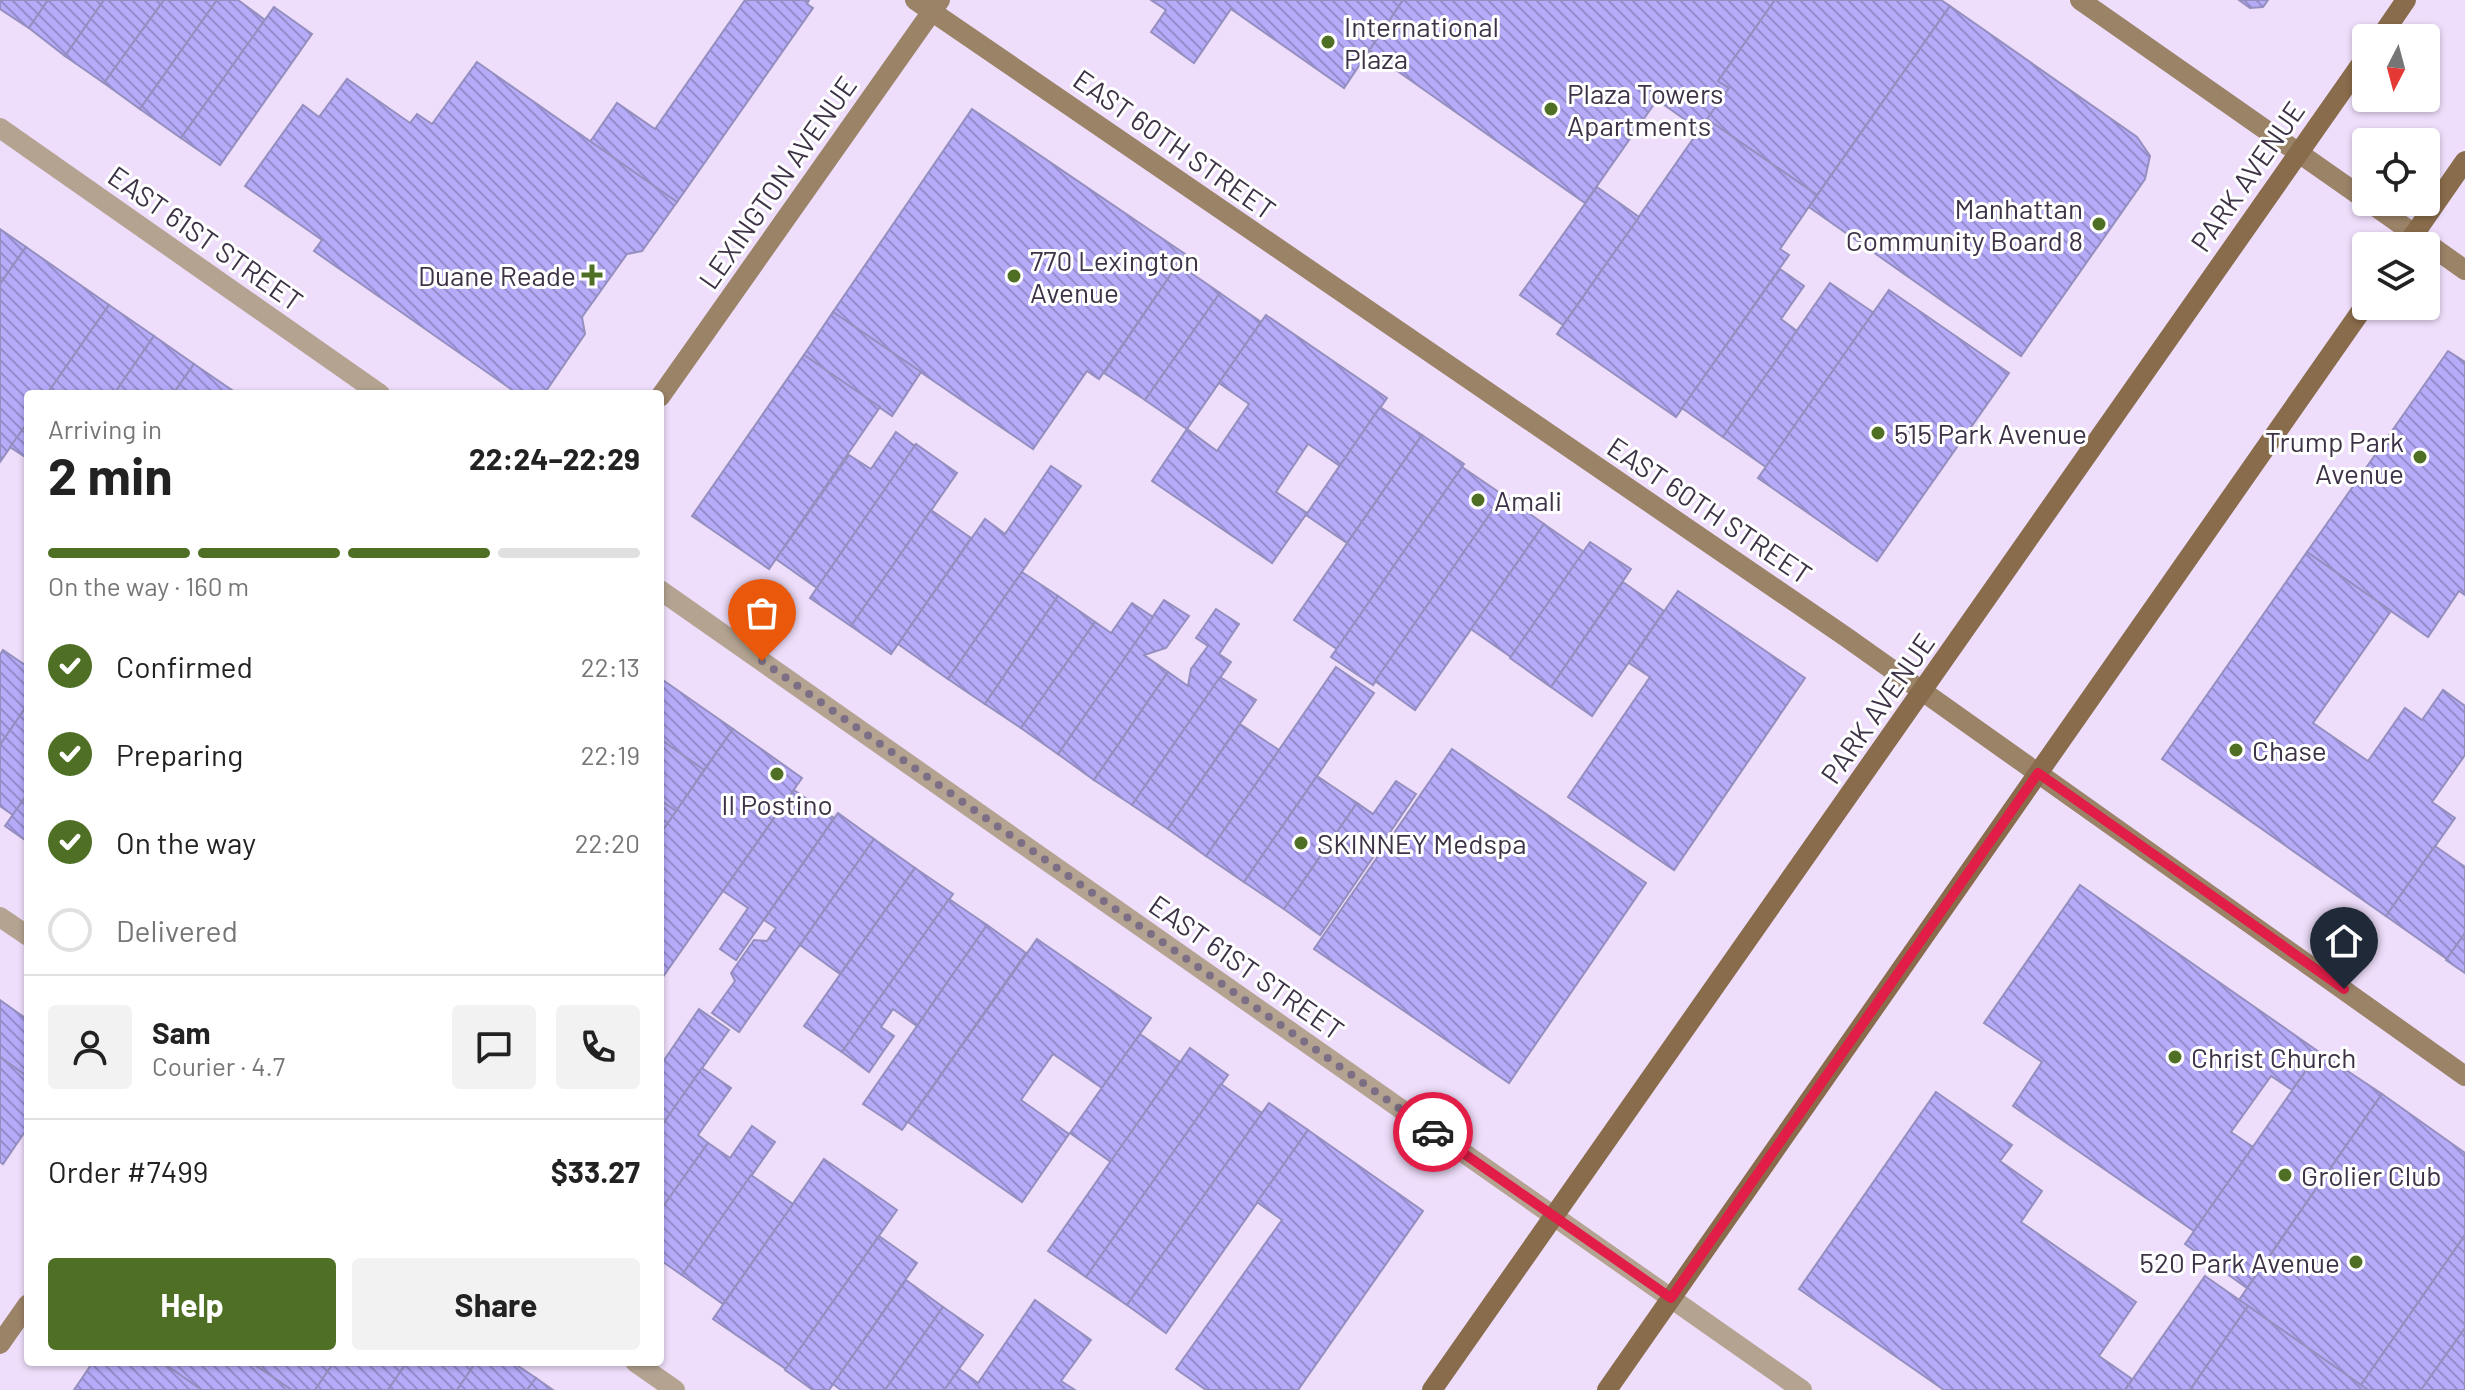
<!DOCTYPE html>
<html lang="en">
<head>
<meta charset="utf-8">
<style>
  :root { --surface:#fff; --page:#f2f2f2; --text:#222; --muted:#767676; --line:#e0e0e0; --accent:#4f6f25 }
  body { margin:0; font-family:Barlow,sans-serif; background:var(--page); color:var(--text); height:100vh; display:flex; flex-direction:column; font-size:30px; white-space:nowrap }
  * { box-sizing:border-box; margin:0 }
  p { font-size:26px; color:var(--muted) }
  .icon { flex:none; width:44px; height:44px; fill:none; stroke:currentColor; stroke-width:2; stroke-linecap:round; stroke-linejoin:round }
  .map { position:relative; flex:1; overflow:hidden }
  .drawer { position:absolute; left:24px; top:390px; width:640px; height:976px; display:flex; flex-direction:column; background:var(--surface); border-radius:8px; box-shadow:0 2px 6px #0004 }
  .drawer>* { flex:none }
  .needle { width:52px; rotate:186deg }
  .buttons { position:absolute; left:2352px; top:24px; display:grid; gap:16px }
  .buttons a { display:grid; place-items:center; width:88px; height:88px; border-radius:8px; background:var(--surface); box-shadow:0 2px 6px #0004; font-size:40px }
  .pin { position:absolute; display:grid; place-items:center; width:68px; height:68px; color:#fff; margin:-82px -34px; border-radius:50% 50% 50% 0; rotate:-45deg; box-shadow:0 0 8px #0007 }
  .pin .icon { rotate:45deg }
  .courier { position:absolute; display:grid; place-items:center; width:80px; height:80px; margin:-40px; border:6px solid #e11d48; border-radius:50%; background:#fff; color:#222; box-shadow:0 2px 10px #0007 }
  .overview em { font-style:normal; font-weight:700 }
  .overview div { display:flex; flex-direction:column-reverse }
  .overview { display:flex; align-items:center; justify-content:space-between; height:136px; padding:0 24px }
  h1 { font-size:52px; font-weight:700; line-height:60px }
  .bar { display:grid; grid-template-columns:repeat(4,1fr); gap:12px 8px; align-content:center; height:96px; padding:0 24px }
  .bar i { height:10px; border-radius:6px; background:var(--line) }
  .bar .active { background:var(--accent) }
  .bar p { grid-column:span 4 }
  .line { display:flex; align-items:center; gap:20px; padding:0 24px; border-top:2px solid var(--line) }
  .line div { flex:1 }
  .round { display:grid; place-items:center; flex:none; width:84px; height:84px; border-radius:8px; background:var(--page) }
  ol { padding:0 24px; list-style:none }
  li { display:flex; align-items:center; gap:24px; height:88px }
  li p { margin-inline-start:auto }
  li .icon { padding:8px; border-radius:50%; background:var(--accent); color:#fff; stroke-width:4 }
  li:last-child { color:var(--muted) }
  li i { width:44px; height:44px; border:4px solid var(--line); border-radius:50% }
  .button { display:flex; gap:16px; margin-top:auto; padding:16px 24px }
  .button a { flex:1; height:92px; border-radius:8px; background:var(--accent); color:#fff; font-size:32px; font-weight:700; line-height:92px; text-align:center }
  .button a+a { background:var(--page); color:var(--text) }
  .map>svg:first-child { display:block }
</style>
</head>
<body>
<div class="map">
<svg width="2465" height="1390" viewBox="0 0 2465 1390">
  <defs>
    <pattern id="building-back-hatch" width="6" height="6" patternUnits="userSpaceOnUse" patternTransform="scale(2)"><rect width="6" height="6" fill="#b6abf9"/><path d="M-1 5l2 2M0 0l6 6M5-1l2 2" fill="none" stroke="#958ccb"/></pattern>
  </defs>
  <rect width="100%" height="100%" fill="#eedefb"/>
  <g fill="url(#building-back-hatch)" stroke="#958fbf" stroke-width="2">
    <path d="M0 0H48L29 28 0 9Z"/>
    <path d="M48 0H104L65 56 29 28Z"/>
    <path d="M104 0H164L104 83 65 56Z"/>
    <path d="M164 0H217L140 109 104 83Z"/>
    <path d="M217 0H238L265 20 181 138 140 109Z"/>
    <path d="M745 0H809L807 4 813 8 677 202 590 142 617 103 655 129Z"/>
    <path d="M1151 0H1403L1344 88 1231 9 1194 63 1151 32 1166 10Z"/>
    <path d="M1403 0H1775L1718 81 1729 88 1700 130 1657 100 1585 203 1369 51Z"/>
    <path d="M1775 0H1941L1950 6 1817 195 1707 119 1729 88 1718 81Z"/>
    <path d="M2239 0H2268L2263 7 2250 8Z"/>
    <path d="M1950 6 2137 137 2150 156 2145 179 2021 356 1809 207Z"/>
    <path d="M274 7 312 34 220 165 181 138Z"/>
    <path d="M477 62 677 202 642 251 627 254 582 317 585 334 544 394H518L314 251 322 240 245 186 303 105 319 117 347 79 410 123 417 114 432 124Z"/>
    <path d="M972 109 1185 254 1099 379 1087 371 1033 449 833 312Z"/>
    <path d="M1707 119 1817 195 1780 249 1789 255 1676 417 1557 334Z"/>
    <path d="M1597 187 1639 217 1563 325 1520 295Z"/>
    <path d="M0 229 26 247 0 284Z"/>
    <path d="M26 247 109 305 47 394H28V422L0 462V284Z"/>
    <path d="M1178 264 1220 293 1145 400 1104 373Z"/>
    <path d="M1780 269 1804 286 1781 319 1797 331 1723 437 1682 408Z"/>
    <path d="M1830 283 1874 313 1766 467 1723 437Z"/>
    <path d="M1889 290 2009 373 1877 561 1758 478Z"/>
    <path d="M1220 293 1261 322 1187 429 1145 400Z"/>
    <path d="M109 305 154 336 114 394H47Z"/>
    <path d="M833 312 921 372 892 416 804 355Z"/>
    <path d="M1266 315 1387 398 1340 466 1308 444 1276 492 1307 513 1272 563 1152 481 1187 429 1217 451 1249 404 1219 383Z"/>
    <path d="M154 336 194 364 173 394H114Z"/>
    <path d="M2448 351 2465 362V595L2459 591 2428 637 2307 552Z"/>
    <path d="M804 355 880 407 769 569 692 516Z"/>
    <path d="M194 364 236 393 235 394H173Z"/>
    <path d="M1380 407 1422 435 1347 543 1306 515Z"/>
    <path d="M28 422V459L10 447Z"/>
    <path d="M896 432 915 446 817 588 776 559 849 455 871 469Z"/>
    <path d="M1422 435 1464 464 1337 649 1294 620Z"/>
    <path d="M916 444 957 473 851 626 810 598Z"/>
    <path d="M1051 466 1081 486 948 679 898 644 985 519 1005 534Z"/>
    <path d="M1462 467 1503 495 1373 685 1331 657Z"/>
    <path d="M1503 495 1544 524 1415 710 1375 681Z"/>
    <path d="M931 510 971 538 891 654 851 626Z"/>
    <path d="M1544 524 1584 552 1511 657 1471 629Z"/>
    <path d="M1590 542 1631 569 1551 687 1510 658Z"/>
    <path d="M2307 552 2391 611 2313 723 2368 761 2405 708 2422 720 2443 690 2465 706V755L2432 802 2455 818 2386 916 2162 759Z"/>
    <path d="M1022 572 1058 596 985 704 948 679Z"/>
    <path d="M1623 582 1664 611 1592 716 1551 687Z"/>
    <path d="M1678 591 1805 678 1674 870 1568 797 1650 677 1629 663Z"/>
    <path d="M1058 596 1095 622 1021 728 985 704Z"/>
    <path d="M1164 600 1189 616 1166 648 1144 655 1168 672 1094 780 1058 754Z"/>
    <path d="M1132 603 1153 617 1058 754 1021 728 1095 622 1111 633Z"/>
    <path d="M1216 609 1239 624 1219 654 1231 662 1132 805 1094 780 1168 672 1188 686 1191 669 1208 646 1196 638Z"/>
    <path d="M3 650 28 667V704L0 745V655Z"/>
    <path d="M1336 667 1374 693 1244 882 1206 856Z"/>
    <path d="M1220 677 1256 700 1168 829 1132 805Z"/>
    <path d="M660 678 733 729 704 770 660 739Z"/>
    <path d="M28 704V793L13 815 0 806V745Z"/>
    <path d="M1240 724 1279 750 1206 856 1168 829Z"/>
    <path d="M733 729 802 778 660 981V834Z"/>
    <path d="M660 739 704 770 676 811 660 800Z"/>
    <path d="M1452 749 1646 883 1509 1083 1314 949Z"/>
    <path d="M1317 776 1357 803 1284 909 1244 882Z"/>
    <path d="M1396 781 1416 794 1320 935 1284 909 1357 803 1373 814Z"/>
    <path d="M794 790 834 818 736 960 720 949 748 908 723 891Z"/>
    <path d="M28 793V842L5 826Z"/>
    <path d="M660 800 676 811 660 834Z"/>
    <path d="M838 813 874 839 739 1032 712 1013 735 981 731 973 754 940 767 941 776 928 764 920Z"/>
    <path d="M874 839 915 868 840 974 800 945Z"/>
    <path d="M2435 846 2465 867V933L2447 959 2386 916Z"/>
    <path d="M915 868 953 894 842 1052 804 1026Z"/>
    <path d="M2080 885 2319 1052 2292 1090 2271 1076 2231 1132 2253 1147 2194 1231 2013 1106 2042 1062 1984 1023Z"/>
    <path d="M949 899 987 925 917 1026 893 1009 881 1027 894 1036 869 1072 842 1052Z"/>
    <path d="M987 925 1026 953 902 1130 863 1104Z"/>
    <path d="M2465 933V973L2446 960Z"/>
    <path d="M1037 939 1151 1018 1102 1088 1053 1054 1021 1100 1069 1134 1022 1202 908 1122Z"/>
    <path d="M0 1000 28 1020V1077L0 1057Z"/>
    <path d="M699 1009 729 1030 660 1128V1066Z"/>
    <path d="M1140 1034 1180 1062 1111 1162 1070 1133Z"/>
    <path d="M1190 1048 1228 1075 1086 1277 1048 1251Z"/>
    <path d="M2319 1052 2382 1094 2247 1288 2185 1244Z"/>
    <path d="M0 1057 28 1077V1127L3 1164 0 1162Z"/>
    <path d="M702 1068 731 1088 698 1135 708 1143 660 1211V1128Z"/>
    <path d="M1221 1084 1262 1113 1127 1305 1086 1277Z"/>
    <path d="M1936 1092 2012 1145 2000 1161 2042 1191 2021 1222 2136 1302 2099 1356 2132 1379 2125 1390H1944L1799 1289Z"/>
    <path d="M2382 1094 2465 1153V1235L2361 1385 2239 1300Z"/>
    <path d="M1269 1103 1308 1130 1166 1333 1127 1305Z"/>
    <path d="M752 1126 775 1142 682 1275 660 1260V1211L708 1143 730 1158Z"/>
    <path d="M1308 1130 1423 1211 1298 1390H1206L1176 1369 1282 1220 1257 1202Z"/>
    <path d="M824 1159 897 1210 786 1369 713 1319Z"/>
    <path d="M751 1175 793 1204 723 1304 682 1275Z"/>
    <path d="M2465 1235V1328L2421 1390H2368L2361 1385Z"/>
    <path d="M879 1236 917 1263 829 1390H813L785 1370Z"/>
    <path d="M2205 1276 2248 1306 2190 1390H2125Z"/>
    <path d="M906 1280 943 1307 885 1390H841L833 1384Z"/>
    <path d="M1035 1300 1091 1340 1061 1381 1075 1390H944L959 1369 978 1383Z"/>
    <path d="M2248 1306 2361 1385 2368 1390H2190Z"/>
    <path d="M943 1307 983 1335 944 1390H885Z"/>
    <path d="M2465 1328V1390H2421Z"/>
    <path d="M93 1362H162L202 1390H74Z"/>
    <path d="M162 1362H251L292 1390H202Z"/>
    <path d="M251 1362H334L315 1390H292Z"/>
    <path d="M334 1362H407L388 1390H315Z"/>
    <path d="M407 1362H476L457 1390H388Z"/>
    <path d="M476 1362H512L536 1378 527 1390H457Z"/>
    <path d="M536 1378 553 1390H527Z"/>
  </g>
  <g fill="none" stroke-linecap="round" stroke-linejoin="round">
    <g stroke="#b4a391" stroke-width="20">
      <path d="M0 128 380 394"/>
      <path d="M660 590 1802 1390"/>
      <path d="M0 917 28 936"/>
      <path d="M635 1362 675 1390"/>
    </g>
    <g stroke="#9b8368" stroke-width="20">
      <path d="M915 0 1846 637 2465 1076"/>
      <path d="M2080 0 2366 200"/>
      <path d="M2369 202 2465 270"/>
      <path d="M660 397 940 0"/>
      <path d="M0 1344 28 1304"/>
    </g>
    <g stroke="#896c4b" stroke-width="20">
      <path d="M2380 38 2406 0"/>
      <path d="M2406 246 2465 161"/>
      <path d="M1432 1390 2366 57"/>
      <path d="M1607 1390 2366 304"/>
    </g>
  </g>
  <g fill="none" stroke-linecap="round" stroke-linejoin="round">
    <path stroke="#7c6f85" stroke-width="8" stroke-dasharray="0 14.4" d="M762 661 1433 1132"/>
    <path stroke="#e11d48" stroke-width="10" d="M1433 1132 1671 1298 2038 773 2344 989"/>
  </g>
  <g fill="#4f6f25" stroke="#fff" stroke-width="3">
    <circle cx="1328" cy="42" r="8"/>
    <circle cx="1551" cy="109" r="8"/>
    <circle cx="2099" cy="224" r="8"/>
    <path d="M588 263h8v8h8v8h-8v8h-8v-8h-8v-8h8z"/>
    <circle cx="1014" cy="276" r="8"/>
    <circle cx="1878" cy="433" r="8"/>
    <circle cx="2420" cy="457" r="8"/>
    <circle cx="1478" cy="500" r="8"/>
    <circle cx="2236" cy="750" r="8"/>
    <circle cx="777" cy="774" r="8"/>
    <circle cx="1301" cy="843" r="8"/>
    <circle cx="2175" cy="1057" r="8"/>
    <circle cx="2285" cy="1175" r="8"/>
    <circle cx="2356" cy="1262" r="8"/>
  </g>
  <g text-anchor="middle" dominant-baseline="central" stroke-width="6" stroke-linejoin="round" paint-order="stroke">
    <g font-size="28" fill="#3e3346" stroke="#fff" text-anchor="start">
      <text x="1344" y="26">International<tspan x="1344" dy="32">Plaza</tspan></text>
      <text x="1567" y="93">Plaza Towers<tspan x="1567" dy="32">Apartments</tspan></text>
      <text x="2083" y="208" text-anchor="end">Manhattan<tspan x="2083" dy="32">Community Board 8</tspan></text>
      <text x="1030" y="260">770 Lexington<tspan x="1030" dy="32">Avenue</tspan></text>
      <text x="576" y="275" text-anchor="end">Duane Reade</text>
      <text x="1894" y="433">515 Park Avenue</text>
      <text x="2404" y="441" text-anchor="end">Trump Park<tspan x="2404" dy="32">Avenue</tspan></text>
      <text x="1494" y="500">Amali</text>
      <text x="2252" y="750">Chase</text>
      <text x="777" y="804" text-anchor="middle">Il Postino</text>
      <text x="1317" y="843">SKINNEY Medspa</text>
      <text x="2191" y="1057">Christ Church</text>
      <text x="2301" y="1175">Grolier Club</text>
      <text x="2340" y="1262" text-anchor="end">520 Park Avenue</text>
    </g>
    <g font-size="28" fill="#3e3346" stroke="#fff">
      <text transform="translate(1175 144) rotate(35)">EAST 60TH STREET</text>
      <text transform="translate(2247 176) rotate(-55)">PARK AVENUE</text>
      <text transform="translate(777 182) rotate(-55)">LEXINGTON AVENUE</text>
      <text transform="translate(206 238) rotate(35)">EAST 61ST STREET</text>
      <text transform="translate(1710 510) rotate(34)">EAST 60TH STREET</text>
      <text transform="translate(1877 708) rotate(-55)">PARK AVENUE</text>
      <text transform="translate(1247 967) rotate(35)">EAST 61ST STREET</text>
    </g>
  </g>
</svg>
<div class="buttons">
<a><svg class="needle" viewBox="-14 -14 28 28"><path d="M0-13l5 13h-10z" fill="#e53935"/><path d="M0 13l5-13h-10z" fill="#767676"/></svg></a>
<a><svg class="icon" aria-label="locate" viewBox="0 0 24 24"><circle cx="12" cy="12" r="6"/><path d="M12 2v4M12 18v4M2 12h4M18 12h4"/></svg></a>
<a><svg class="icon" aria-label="layers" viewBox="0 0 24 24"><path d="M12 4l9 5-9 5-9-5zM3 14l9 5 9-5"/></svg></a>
</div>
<div class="pin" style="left:762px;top:661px;background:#ea580c"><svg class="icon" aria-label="bag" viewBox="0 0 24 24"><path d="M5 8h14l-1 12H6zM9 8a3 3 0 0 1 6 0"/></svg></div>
<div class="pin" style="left:2344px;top:989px;background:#1f2937"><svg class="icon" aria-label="home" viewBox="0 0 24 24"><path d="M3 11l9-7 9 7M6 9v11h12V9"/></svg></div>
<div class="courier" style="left:1433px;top:1132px"><svg class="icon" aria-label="car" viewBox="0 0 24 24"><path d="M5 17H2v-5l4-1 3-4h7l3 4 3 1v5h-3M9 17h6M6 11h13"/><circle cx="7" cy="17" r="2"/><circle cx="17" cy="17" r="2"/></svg></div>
<section class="drawer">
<div class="overview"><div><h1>2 min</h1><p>Arriving in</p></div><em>22:24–22:29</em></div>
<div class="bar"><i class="active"></i><i class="active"></i><i class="active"></i><i></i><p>On the way · 160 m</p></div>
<ol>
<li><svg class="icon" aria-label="check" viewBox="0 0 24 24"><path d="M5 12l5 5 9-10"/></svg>Confirmed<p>22:13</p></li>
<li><svg class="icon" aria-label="check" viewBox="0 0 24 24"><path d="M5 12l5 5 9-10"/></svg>Preparing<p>22:19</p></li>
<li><svg class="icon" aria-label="check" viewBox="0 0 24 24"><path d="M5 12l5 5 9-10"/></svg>On the way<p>22:20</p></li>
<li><i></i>Delivered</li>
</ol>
<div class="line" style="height:144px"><a class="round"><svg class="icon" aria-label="person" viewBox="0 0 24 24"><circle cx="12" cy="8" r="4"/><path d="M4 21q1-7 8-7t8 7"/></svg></a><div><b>Sam</b><p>Courier · 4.7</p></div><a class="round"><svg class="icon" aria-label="chat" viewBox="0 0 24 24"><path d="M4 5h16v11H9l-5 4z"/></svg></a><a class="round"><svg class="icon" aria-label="phone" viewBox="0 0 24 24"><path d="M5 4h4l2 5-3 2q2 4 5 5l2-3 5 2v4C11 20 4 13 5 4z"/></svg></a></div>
<div class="line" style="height:104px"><div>Order #7499</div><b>$33.27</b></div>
<div class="button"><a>Help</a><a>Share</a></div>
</section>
</div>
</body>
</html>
